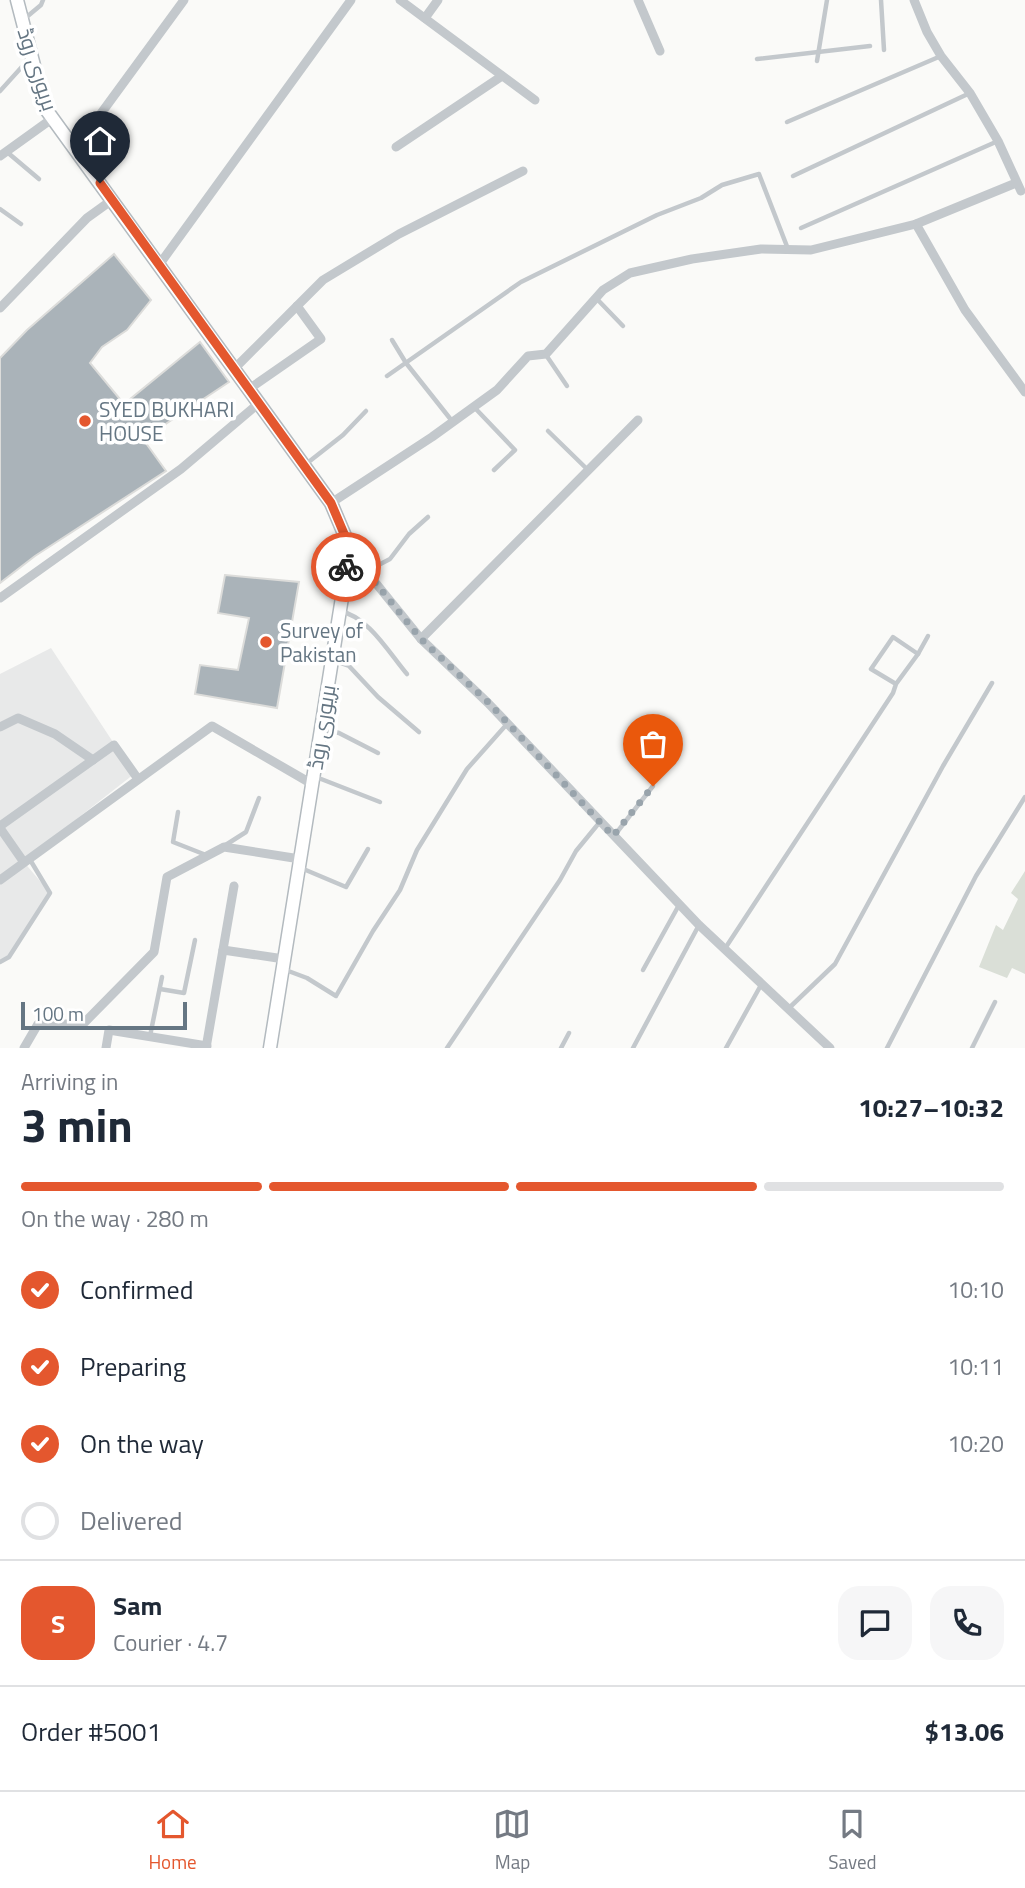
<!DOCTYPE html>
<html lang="en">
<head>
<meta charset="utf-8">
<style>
  :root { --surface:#fff; --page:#f6f6f7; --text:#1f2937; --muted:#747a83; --line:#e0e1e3; --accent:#e4572e }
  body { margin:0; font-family:"Titillium Web",Cairo,sans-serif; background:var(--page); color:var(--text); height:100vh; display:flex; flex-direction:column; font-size:26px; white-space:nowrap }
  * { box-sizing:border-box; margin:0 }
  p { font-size:23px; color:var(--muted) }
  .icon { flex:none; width:38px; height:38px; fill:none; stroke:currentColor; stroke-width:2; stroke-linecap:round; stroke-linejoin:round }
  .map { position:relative; height:1048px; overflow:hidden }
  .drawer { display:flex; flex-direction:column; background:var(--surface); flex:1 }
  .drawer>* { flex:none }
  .scale { position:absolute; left:21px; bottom:18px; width:166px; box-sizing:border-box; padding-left:7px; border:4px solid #657683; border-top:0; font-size:19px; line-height:24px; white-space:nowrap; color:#657683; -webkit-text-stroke:5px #fff; paint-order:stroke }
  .pin { position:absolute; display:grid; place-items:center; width:60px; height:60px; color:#fff; margin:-72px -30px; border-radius:50% 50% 50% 0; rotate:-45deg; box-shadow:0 0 7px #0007 }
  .pin .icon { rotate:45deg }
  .courier { position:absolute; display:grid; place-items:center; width:70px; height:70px; margin:-35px; border:5px solid #e4572e; border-radius:50%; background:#fff; color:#222; box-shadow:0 2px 9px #0007 }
  .overview em { font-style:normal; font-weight:700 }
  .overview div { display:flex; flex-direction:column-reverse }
  .overview { display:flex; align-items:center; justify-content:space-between; height:119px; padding:0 21px }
  h1 { font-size:46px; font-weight:700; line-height:52px }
  .bar { display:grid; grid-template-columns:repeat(4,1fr); gap:10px 7px; align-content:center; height:84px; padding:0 21px }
  .bar i { height:9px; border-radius:5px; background:var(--line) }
  .bar .on { background:var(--accent) }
  .bar p { grid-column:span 4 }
  .line { display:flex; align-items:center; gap:18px; padding:0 21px; border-top:2px solid var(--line) }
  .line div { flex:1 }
  .round { display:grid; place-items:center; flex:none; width:74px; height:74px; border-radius:21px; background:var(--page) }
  ol { padding:0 21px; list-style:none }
  li { display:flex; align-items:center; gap:21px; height:77px }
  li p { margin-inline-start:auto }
  li .icon { padding:7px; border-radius:50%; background:var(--accent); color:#fff; stroke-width:4 }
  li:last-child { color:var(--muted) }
  li i { width:38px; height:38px; border:4px solid var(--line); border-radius:50% }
  .tabs { display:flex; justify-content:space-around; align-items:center; height:98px; border-top:2px solid var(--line); background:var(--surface); font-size:19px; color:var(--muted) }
  .tabs a { display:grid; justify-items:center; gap:4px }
  .tabs .on { color:var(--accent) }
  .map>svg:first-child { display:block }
</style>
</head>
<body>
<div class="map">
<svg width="1025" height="1048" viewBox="0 0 1025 1048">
  <rect width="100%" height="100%" fill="#fafaf8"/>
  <path fill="#e8e9e9" d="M51 648 134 774 23 861 50 893 9 957 0 962V674Z"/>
  <path fill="#dadfd7" d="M1025 871V974L1012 968 1007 978 979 967 996 925 1003 930 1018 899 1011 893Z"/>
  <g fill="#aab3b9" stroke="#dcdcda" stroke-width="2">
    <path d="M114 254 151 300 127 330 102 347 90 363 124 404 200 342 229 382 143 439 166 471 35 556 0 583V358L27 330Z"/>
    <path d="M225 575 299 582 277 708 195 694 200 665 238 670 249 618 218 613Z"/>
  </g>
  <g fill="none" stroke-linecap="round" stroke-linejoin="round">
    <g stroke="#b3babf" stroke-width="15">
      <path id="secondary" d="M17 0 45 108 331 503 345 536 348 560 270 1048"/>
    </g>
    <g stroke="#c3c8cc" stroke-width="4.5">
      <path d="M881 0 884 50"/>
      <path d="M23 20 41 5 43 0"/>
      <path d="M757 59 870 46"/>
      <path d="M817 61 827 0"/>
      <path d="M0 91 29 59"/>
      <path d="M787 122 941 56"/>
      <path d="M7 152 39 179"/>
      <path d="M793 176 970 93"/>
      <path d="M0 209 21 224"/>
      <path d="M801 228 998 141"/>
      <path d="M596 298 623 326"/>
      <path d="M392 340 406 363 452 421"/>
      <path d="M546 355 567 386"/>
      <path d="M387 376 521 282 657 215 701 198 722 185 759 174 788 249"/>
      <path d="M474 407 515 450 494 470"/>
      <path d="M548 431 588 470"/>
      <path d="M306 464 343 435 366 411"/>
      <path d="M367 571 390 559 409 534 428 517"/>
      <path d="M340 611C369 617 389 653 407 674"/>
      <path d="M918 654 928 636"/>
      <path d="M335 661 349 666 378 697 419 732"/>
      <path d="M324 729 339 733 378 753"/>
      <path d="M316 777 380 802"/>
      <path d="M178 812 173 842 206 855"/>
      <path d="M614 836 653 786"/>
      <path d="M224 846 246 832 259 798"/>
      <path d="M301 868 346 887 368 849"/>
      <path d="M724 950 893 693 896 684 871 669 893 637 918 654 896 684"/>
      <path d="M0 962 9 957 50 893 29 858"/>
      <path d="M283 969 307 978 336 996 373 931 400 890 417 850 467 769 507 724"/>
      <path d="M643 970 679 905"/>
      <path d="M160 989 184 993 195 940"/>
      <path d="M788 1009 835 964 943 766 992 683"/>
      <path d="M150 1036 162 977"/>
      <path d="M447 1048 560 880 576 851 599 823"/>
      <path d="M561 1048 569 1033"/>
      <path d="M633 1048 699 925"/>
      <path d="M726 1048 761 985"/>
      <path d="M887 1048 976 876 1025 797"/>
      <path d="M972 1048 995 1002"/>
    </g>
    <g stroke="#c3c8cc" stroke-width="9">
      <path d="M400 0 535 100"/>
      <path d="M638 0 660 51"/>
      <path d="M914 0 927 32 941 56 970 93 998 141 1021 191"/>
      <path d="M425 18 438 0"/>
      <path d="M396 147 502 76"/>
      <path d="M75 149 184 0"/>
      <path d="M0 156 53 118"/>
      <path d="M916 224 965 310 1025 392"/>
      <path d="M159 265 351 0"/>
      <path d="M0 308 87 218 112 200"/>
      <path d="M234 369 323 280 399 234 523 171"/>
      <path d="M249 389 321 339 297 306"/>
      <path d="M331 503 432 437 497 390 528 356 546 354 603 290 630 273 692 259 761 249 811 250 916 224 1016 183"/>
      <path d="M346 570 366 571 421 639 488 703 699 925 830 1048"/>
      <path d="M0 598 181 469 259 403"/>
      <path d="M421 639 638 420"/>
      <path d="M0 727 18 718 55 734 93 760"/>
      <path d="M0 826 114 745 138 779"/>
      <path d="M0 828 23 861"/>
      <path d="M0 880 212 726 312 784"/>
      <path d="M223 950 284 959"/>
      <path d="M24 1048 38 1024H83L154 952 167 877 224 847 300 859"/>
      <path d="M106 1048 109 1030 207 1046"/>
      <path d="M206 1048 234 886"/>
    </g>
    <use href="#secondary" stroke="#fff" stroke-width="12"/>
  </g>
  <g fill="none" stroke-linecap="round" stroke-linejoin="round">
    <path stroke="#99a4ac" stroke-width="7" stroke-dasharray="0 12.6" d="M346 567V570L366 571 421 639 488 702 613 836 653 786"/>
    <path stroke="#e4572e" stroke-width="9" d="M100 183 331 503 345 536 346 567"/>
  </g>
  <g fill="#e4572e" stroke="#fff" stroke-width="2.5">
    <circle cx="85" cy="421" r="7"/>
    <circle cx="266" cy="642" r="7"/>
  </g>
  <g text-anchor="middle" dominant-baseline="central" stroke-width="7" stroke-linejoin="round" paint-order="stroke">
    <g font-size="21" fill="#657683" stroke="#fff">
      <text transform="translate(38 69) rotate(72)">بریوری روڈ</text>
      <text transform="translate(321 727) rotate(-81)">بریوری روڈ</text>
    </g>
    <g font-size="21" fill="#657683" stroke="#fff" text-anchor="start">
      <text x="99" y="409">SYED BUKHARI<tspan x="99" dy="24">HOUSE</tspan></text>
      <text x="280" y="630">Survey of<tspan x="280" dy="24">Pakistan</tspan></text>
    </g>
  </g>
</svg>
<div class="scale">100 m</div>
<div class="pin" style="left:653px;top:786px;background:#ea580c"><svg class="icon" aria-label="bag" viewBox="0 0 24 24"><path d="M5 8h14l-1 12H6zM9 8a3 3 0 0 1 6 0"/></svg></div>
<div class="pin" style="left:100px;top:183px;background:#1f2937"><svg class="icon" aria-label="home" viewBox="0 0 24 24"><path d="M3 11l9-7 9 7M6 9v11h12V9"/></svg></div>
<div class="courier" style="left:346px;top:567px"><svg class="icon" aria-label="bike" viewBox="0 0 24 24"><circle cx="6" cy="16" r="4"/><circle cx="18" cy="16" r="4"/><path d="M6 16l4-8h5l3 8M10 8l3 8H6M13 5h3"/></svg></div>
</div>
<section class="drawer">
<div class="overview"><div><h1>3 min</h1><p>Arriving in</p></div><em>10:27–10:32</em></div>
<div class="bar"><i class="on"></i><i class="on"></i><i class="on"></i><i></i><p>On the way · 280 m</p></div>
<ol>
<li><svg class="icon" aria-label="check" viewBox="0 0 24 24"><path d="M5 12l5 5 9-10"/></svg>Confirmed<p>10:10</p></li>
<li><svg class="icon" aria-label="check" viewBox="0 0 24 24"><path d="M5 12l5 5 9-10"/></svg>Preparing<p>10:11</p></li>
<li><svg class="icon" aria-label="check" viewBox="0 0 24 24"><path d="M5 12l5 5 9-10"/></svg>On the way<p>10:20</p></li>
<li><i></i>Delivered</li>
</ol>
<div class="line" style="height:126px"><b class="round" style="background:var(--accent);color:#fff">S</b><div><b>Sam</b><p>Courier · 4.7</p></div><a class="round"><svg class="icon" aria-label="chat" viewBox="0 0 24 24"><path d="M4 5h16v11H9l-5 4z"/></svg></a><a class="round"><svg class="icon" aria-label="phone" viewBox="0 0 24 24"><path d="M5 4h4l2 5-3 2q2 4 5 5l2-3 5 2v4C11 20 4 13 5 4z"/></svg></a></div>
<div class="line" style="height:91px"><div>Order #5001</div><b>$13.06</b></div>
</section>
<nav class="tabs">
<a class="on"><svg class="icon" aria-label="home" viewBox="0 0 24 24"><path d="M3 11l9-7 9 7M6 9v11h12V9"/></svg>Home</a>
<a><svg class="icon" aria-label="map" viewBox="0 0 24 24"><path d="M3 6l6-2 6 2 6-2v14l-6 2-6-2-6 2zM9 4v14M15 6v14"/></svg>Map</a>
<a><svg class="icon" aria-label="saved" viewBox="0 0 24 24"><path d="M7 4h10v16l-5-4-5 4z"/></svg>Saved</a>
</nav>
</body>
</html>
